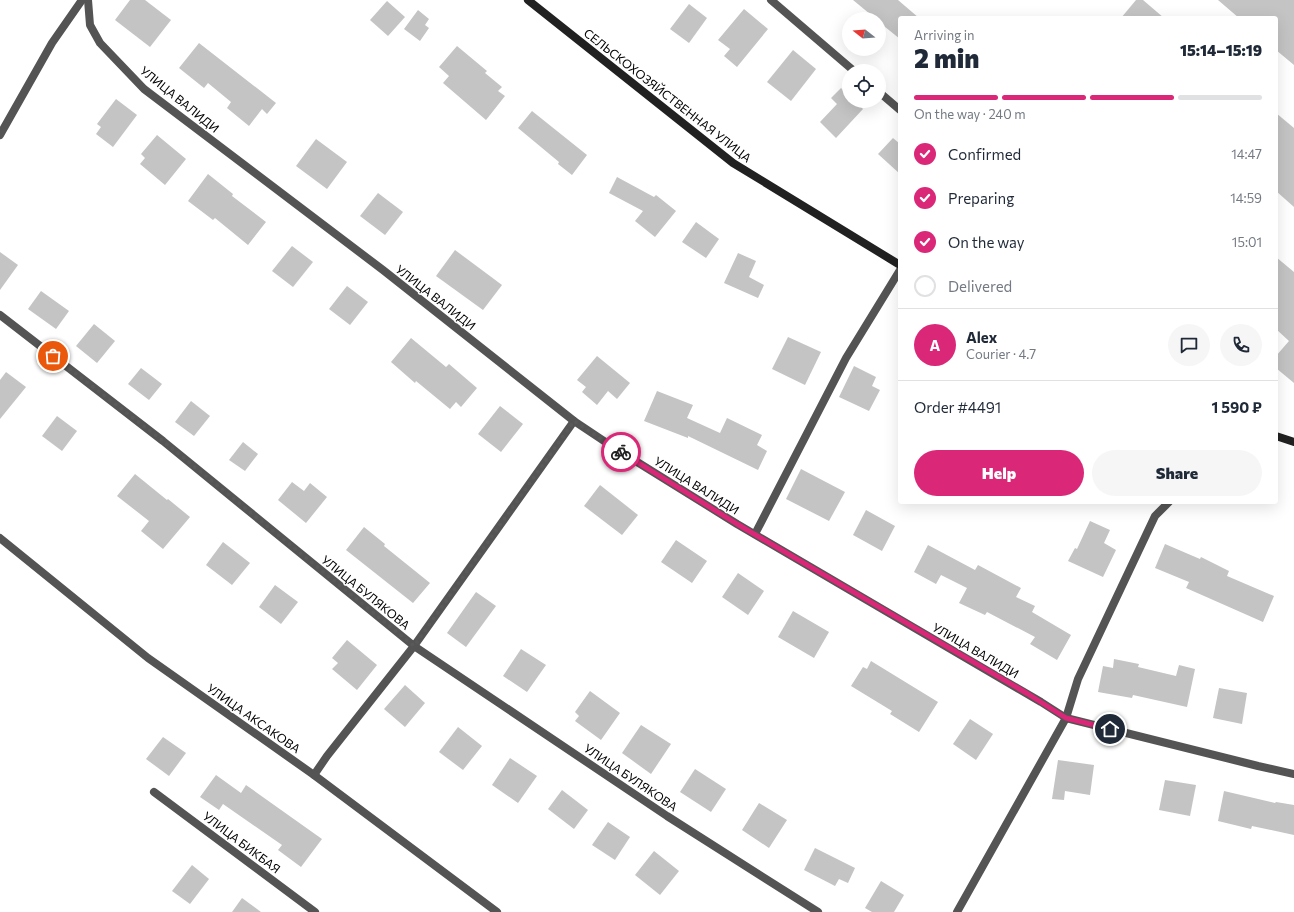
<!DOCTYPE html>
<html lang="en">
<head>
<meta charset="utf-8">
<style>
  :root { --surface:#fff; --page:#f6f6f7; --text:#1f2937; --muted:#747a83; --line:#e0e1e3; --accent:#db2777 }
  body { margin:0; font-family:Commissioner,sans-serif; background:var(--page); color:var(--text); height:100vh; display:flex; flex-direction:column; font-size:15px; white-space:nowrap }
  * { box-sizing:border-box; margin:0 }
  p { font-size:13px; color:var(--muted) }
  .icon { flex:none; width:22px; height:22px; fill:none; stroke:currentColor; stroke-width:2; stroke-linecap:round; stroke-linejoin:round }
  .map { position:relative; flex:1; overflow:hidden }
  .panel { position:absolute; left:898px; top:16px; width:380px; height:488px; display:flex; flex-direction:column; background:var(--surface); border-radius:4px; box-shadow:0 4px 16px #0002 }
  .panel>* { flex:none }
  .needle { width:26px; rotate:287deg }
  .fabs { position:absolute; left:842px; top:12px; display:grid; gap:8px }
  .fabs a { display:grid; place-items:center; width:44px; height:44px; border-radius:50%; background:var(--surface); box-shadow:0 4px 16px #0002; font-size:20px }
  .pin { position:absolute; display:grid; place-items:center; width:34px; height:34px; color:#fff; margin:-17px; border:2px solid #fff; border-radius:50%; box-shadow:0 1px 4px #0007 }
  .courier { position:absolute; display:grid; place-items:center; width:40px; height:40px; margin:-20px; border:3px solid #db2777; border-radius:50%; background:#fff; color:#222; box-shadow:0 1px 5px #0007 }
  .summary em { font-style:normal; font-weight:800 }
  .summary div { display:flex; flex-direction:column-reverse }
  .summary { display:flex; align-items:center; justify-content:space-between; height:68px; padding:0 16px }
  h1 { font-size:26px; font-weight:800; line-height:30px }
  .bar { display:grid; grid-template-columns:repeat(4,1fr); gap:6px 4px; align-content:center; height:48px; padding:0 16px }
  .bar i { height:5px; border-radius:3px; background:var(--line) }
  .bar .current { background:var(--accent) }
  .bar p { grid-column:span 4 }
  .line { display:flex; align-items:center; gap:10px; padding:0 16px; border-top:1px solid var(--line) }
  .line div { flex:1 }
  .round { display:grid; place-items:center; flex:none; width:42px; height:42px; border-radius:21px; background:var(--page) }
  ol { padding:0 16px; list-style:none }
  li { display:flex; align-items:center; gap:12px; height:44px }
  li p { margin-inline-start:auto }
  li .icon { padding:4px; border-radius:50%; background:var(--accent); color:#fff; stroke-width:4 }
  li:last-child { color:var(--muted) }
  li i { width:22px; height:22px; border:2px solid var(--line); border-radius:50% }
  .cta { display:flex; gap:8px; margin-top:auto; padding:8px 16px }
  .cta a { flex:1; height:46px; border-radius:24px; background:var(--accent); color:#fff; font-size:16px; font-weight:800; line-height:46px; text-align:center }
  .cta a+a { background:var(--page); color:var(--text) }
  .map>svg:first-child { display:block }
</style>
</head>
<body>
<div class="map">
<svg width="1294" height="912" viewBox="0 0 1294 912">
  <rect width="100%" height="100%" fill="#fff"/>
  <g fill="#c4c4c4">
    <path d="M130 0H145L171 20 150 47 115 20Z"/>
    <path d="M853 0H898L919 18H900V39L879 22V19H876Z"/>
    <path d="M1136 0H1143L1164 18H1121Z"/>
    <path d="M1218 0H1294V65L1276 50V18H1239Z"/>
    <path d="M387 1 405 17 388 36 370 20Z"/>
    <path d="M689 4 707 18 689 43 670 29Z"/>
    <path d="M744 9 768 29 737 67 724 56 730 49 718 40Z"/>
    <path d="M418 10 429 19 425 25 429 28 420 41 404 29Z"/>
    <path d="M199 43 276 103 267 114 262 109 249 126 227 108 231 102 208 83 204 88 179 68Z"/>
    <path d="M457 46 487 71 485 73 502 87 498 91 505 96 486 120 443 83 449 76 439 67Z"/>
    <path d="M793 50 816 69 791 101 767 82Z"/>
    <path d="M841 88 849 96V101H855L863 109 836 138 820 122 837 104 831 98Z"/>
    <path d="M116 99 137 115 113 147 96 134 101 127 97 124Z"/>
    <path d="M532 111 587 155 572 175 558 164 559 162 518 128Z"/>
    <path d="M1276 113 1294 128V207L1276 191Z"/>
    <path d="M157 135 186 159 165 185 140 164 145 158 141 154Z"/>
    <path d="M893 138 900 144V174L878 154Z"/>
    <path d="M316 139 347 162 327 189 296 166Z"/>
    <path d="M208 174 233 194 232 196 266 222 248 245 215 218 213 220 188 201Z"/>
    <path d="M617 177 654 197 656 195 676 211 655 237 635 221 643 211 609 193Z"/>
    <path d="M378 193 403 212 385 235 360 216Z"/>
    <path d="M696 222 719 239 706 258 682 242Z"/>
    <path d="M292 246 313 262 293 287 272 271Z"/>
    <path d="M455 250 502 285 483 310 436 276Z"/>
    <path d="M0 252 18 265 0 290Z"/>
    <path d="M738 253 756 261 749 277 764 285 758 298 724 283Z"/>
    <path d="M1276 257 1294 272V383L1276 368V356L1289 341 1276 329Z"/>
    <path d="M347 286 368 302 350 325 329 309Z"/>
    <path d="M41 291 69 311 56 329 28 309Z"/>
    <path d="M94 324 115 341 97 363 76 346Z"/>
    <path d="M788 337 821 352 805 385 772 369Z"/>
    <path d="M411 338 446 367 449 364 477 388 461 407 456 402 450 409 416 381 415 383 391 362Z"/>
    <path d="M597 356 630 383 617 399 608 391 597 405 582 392 586 387 577 380Z"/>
    <path d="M854 366 876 377 872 386 880 390 869 411 839 397Z"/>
    <path d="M141 368 162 384 149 400 128 384Z"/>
    <path d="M6 372 26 387 0 419V380Z"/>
    <path d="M657 391 693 405 687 418 720 433 727 418 762 435 757 445 767 451 758 470 688 436V438L644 421Z"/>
    <path d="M191 401 210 416 194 436 175 422Z"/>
    <path d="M500 406 523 424 501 452 478 434Z"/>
    <path d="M57 416 77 431 62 451 42 436Z"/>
    <path d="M243 442 258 454 245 471 229 460Z"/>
    <path d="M801 469 845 492 829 521 786 499Z"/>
    <path d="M135 474 167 500 168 499 190 517 163 549 141 531 149 521 117 496Z"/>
    <path d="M292 482 304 491 310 483 327 497 306 523 278 500Z"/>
    <path d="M600 485 638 515 622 535 584 506Z"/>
    <path d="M866 510 895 526 882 551 853 535Z"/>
    <path d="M1090 521 1110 530 1104 543 1116 550 1103 577 1068 561 1075 548 1077 549Z"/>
    <path d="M364 527 385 544 384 546 430 583 413 603 346 550Z"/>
    <path d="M676 540 707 561 692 583 661 562Z"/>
    <path d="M223 542 250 563 232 585 206 565Z"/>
    <path d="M1165 544 1200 559 1201 557 1229 571 1227 576 1274 596 1263 622 1186 588 1189 582 1155 568Z"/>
    <path d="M928 545 975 570 978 565 1021 588 1016 597 1035 606 1032 612 1071 635 1057 660 1030 644 1035 637 987 612 985 615 959 603 967 588 941 575 936 584 914 572Z"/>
    <path d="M738 573 764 591 748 615 722 597Z"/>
    <path d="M275 585 298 602 281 624 259 607Z"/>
    <path d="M476 592 496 606 466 647 447 633Z"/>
    <path d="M793 611 829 632 814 658 778 637Z"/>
    <path d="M347 640 377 665 357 690 332 669 338 663 332 658Z"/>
    <path d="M521 649 546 665 527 692 503 676Z"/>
    <path d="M1114 659 1139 664 1138 667 1176 676 1179 665 1195 669 1187 707 1133 695 1132 698 1098 692 1103 666 1113 668Z"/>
    <path d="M871 661 938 702 919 732 890 714 892 711 851 686 863 667 867 669Z"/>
    <path d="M405 685 425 703 405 727 384 709Z"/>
    <path d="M1219 688 1247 693 1242 724 1213 718Z"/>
    <path d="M590 691 620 713 601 740 575 721 579 716 575 712Z"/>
    <path d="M970 719 993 734 976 760 953 744Z"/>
    <path d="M641 725 671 744 651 774 622 753Z"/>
    <path d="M458 727 482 746 463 770 439 752Z"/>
    <path d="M163 737 186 753 169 776 146 759Z"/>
    <path d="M510 758 537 776 518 803 492 785Z"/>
    <path d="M1058 760 1094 765 1090 795 1065 791 1064 800 1052 799Z"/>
    <path d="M695 769 726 789 711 812 680 792Z"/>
    <path d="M216 775 241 793 246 785 322 839 301 867 278 850 282 845 223 804 219 810 200 797Z"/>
    <path d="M1165 780 1196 785 1190 816 1159 810Z"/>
    <path d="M562 790 588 810 574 829 548 809Z"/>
    <path d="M1224 791 1275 803 1276 802 1294 805V835L1252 826 1251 829 1218 821Z"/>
    <path d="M759 803 787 820 769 848 742 830Z"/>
    <path d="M608 822 630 837 615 860 592 845Z"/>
    <path d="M815 848 855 868 848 883 839 879 835 886 804 870Z"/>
    <path d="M654 851 679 871 660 895 635 875Z"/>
    <path d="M192 865 209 879 190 904 172 891Z"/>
    <path d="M881 881 904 895 894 912H872L865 908Z"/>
    <path d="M242 898 261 912H232Z"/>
  </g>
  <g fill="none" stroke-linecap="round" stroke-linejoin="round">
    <g stroke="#545454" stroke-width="8">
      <path d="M88 0 90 25 100 43 144 89 383 270 574 421 613 447 737 524 1041 702 1066 718 1258 766 1294 774"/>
      <path d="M771 0 854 71"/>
      <path d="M879 92 900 110"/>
      <path d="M0 135 52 43 82 0"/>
      <path d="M0 315 163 441 414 646 667 816 818 912"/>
      <path d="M755 534 846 358 900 270"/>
      <path d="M0 538 148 658 314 775 497 912"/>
      <path d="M314 775 327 756 414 646 574 421"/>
      <path d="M154 792 315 912"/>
      <path d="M957 912 1066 718 1078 679 1155 516 1169 502"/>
    </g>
    <g stroke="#212121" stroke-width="8">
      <path d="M528 0 733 163 900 265"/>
      <path d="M1276 436 1294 442"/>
    </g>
  </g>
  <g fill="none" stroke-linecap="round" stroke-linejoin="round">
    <path stroke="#595959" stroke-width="4" stroke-dasharray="0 7.2" d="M53 356 163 441 414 646 574 421 621 452"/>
    <path stroke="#db2777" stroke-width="5" d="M621 452 737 524 1028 694 1066 718 1110 729"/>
  </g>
  <g text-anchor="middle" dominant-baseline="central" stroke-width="3" stroke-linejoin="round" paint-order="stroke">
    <g font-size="12" fill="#000" stroke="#fff">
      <text transform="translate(668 95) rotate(38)">СЕЛЬСКОХОЗЯЙСТВЕННАЯ УЛИЦА</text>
      <text transform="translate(180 99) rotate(39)">УЛИЦА ВАЛИДИ</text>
      <text transform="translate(436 297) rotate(38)">УЛИЦА ВАЛИДИ</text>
      <text transform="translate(697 485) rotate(32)">УЛИЦА ВАЛИДИ</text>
      <text transform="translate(366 592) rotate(39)">УЛИЦА БУЛЯКОВА</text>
      <text transform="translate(976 650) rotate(30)">УЛИЦА ВАЛИДИ</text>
      <text transform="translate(254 718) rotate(35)">УЛИЦА АКСАКОВА</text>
      <text transform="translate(631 777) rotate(34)">УЛИЦА БУЛЯКОВА</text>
      <text transform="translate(242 842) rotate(37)">УЛИЦА БИКБАЯ</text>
    </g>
  </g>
</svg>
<div class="fabs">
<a><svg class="needle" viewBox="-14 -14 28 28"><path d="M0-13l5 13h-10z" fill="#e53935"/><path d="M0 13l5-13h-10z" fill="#747a83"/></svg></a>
<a><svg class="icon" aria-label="locate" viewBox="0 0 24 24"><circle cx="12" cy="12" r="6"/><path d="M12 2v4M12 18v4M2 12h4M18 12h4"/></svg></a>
</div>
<div class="pin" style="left:53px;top:356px;background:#ea580c"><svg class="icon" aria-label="bag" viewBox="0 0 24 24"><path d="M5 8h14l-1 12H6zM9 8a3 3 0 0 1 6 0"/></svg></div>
<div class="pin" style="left:1110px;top:729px;background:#1f2937"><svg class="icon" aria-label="home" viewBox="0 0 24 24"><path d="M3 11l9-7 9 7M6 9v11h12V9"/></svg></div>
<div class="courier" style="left:621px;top:452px"><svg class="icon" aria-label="bike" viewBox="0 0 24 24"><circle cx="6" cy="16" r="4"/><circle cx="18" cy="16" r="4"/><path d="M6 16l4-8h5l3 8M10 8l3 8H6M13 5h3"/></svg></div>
<section class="panel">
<div class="summary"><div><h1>2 min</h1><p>Arriving in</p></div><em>15:14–15:19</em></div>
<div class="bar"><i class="current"></i><i class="current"></i><i class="current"></i><i></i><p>On the way · 240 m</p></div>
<ol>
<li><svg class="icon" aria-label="check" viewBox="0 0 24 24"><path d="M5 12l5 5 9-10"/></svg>Confirmed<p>14:47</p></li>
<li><svg class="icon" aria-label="check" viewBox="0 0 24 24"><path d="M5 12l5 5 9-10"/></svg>Preparing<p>14:59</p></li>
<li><svg class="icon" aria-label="check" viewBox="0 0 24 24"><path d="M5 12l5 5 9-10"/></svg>On the way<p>15:01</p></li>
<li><i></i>Delivered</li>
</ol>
<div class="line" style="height:72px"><b class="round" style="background:var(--accent);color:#fff">A</b><div><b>Alex</b><p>Courier · 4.7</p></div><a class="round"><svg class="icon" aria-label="chat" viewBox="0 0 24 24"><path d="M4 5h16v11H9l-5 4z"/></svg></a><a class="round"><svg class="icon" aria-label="phone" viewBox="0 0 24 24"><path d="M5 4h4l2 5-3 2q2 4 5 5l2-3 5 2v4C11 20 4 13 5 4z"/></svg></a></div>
<div class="line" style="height:52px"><div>Order #4491</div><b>1 590 ₽</b></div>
<div class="cta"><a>Help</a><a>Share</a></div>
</section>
</div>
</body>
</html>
